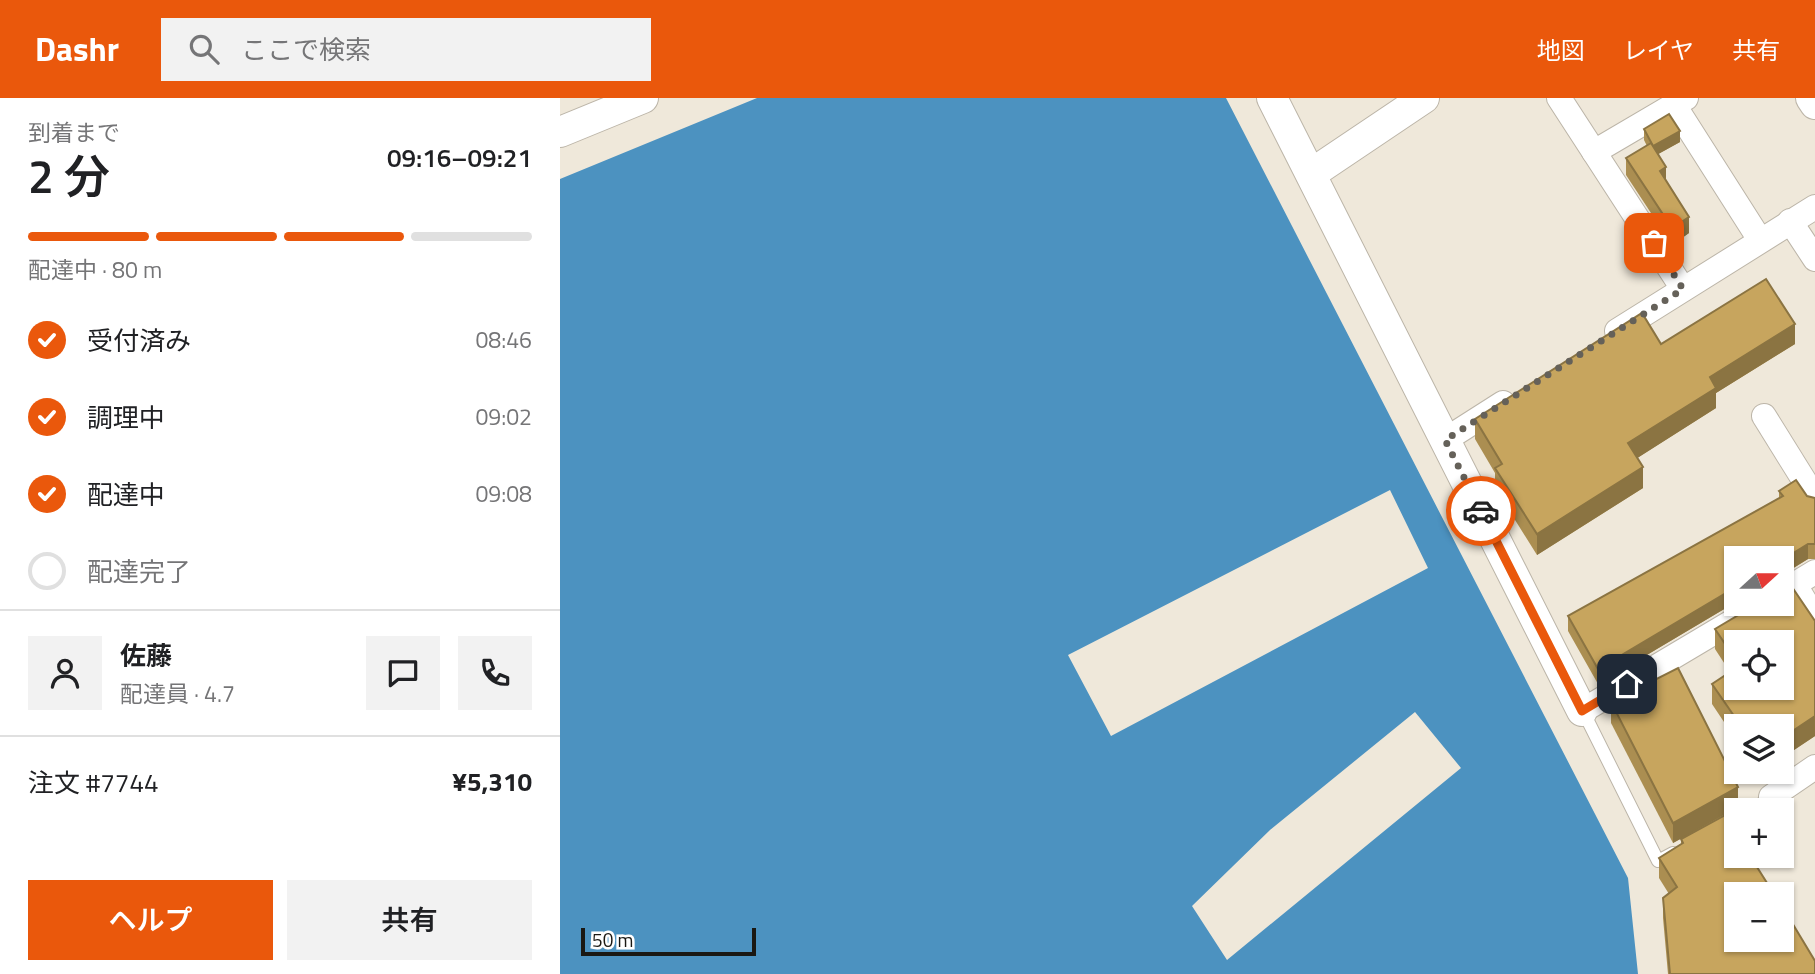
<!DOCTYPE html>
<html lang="ja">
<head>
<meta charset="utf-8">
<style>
  :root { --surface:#fff; --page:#f2f2f2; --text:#202124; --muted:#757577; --line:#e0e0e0; --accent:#ea580c }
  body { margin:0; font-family:"Titillium Web","Noto Sans JP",sans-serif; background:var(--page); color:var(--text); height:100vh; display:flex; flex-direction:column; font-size:26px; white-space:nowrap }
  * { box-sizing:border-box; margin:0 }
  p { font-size:23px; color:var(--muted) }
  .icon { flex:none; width:38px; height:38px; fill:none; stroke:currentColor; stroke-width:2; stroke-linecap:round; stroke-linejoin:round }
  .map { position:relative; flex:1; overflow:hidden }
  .panel { display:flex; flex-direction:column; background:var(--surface); width:560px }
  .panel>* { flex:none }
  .needle { width:46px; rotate:69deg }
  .tools { position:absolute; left:1164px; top:448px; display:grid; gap:14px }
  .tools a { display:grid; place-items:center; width:70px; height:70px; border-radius:0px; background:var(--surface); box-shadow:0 2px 5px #0004; font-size:35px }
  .scale { position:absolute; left:21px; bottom:18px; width:175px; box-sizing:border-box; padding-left:7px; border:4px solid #1a1813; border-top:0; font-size:19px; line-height:24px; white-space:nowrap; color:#1a1813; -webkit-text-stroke:5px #fff; paint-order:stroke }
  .pin { position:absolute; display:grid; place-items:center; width:60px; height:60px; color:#fff; margin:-30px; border-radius:14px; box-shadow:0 4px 10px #0006 }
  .courier { position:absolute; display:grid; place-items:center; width:70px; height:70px; margin:-35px; border:5px solid #ea580c; border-radius:50%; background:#fff; color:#222; box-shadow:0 2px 9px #0007 }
  .summary em { font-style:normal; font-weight:600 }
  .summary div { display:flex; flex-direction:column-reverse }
  .summary { display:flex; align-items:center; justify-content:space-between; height:119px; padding:0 28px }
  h1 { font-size:46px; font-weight:600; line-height:52px }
  .bar { display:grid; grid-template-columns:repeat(4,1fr); gap:10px 7px; align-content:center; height:84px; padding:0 28px }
  .bar i { height:9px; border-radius:5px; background:var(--line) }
  .bar .on { background:var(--accent) }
  .bar p { grid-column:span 4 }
  .line { display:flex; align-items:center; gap:18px; padding:0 28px; border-top:2px solid var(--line) }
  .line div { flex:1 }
  .round { display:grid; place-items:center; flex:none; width:74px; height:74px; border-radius:0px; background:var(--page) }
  ol { padding:0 28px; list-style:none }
  li { display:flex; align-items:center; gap:21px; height:77px }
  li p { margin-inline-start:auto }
  li .icon { padding:7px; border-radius:50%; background:var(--accent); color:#fff; stroke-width:4 }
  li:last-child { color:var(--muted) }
  li i { width:38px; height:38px; border:4px solid var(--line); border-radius:50% }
  .cta { display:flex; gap:14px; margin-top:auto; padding:14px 28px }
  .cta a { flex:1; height:80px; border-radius:0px; background:var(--accent); color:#fff; font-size:28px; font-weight:600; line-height:80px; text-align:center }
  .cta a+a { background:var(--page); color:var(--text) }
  header { display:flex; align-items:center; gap:42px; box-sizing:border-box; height:98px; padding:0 35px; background:var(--accent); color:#fff }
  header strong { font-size:33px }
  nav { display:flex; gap:38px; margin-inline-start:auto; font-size:24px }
  .search { width:490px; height:63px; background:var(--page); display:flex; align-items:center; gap:18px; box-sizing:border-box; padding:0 24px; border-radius:0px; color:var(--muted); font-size:26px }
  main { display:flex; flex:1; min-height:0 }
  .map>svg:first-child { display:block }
</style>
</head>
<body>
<header>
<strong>Dashr</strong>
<div class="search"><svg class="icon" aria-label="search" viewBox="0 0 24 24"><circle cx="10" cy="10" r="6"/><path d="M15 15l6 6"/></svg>ここで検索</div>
<nav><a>地図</a><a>レイヤ</a><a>共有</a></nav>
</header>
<main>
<section class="panel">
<div class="summary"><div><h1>2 分</h1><p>到着まで</p></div><em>09:16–09:21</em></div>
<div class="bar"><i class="on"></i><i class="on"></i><i class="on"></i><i></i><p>配達中 · 80 m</p></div>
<ol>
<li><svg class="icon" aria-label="check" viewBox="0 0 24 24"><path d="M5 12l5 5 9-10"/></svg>受付済み<p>08:46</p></li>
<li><svg class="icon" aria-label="check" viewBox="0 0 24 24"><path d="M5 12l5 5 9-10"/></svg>調理中<p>09:02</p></li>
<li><svg class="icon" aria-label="check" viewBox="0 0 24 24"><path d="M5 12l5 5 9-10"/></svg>配達中<p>09:08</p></li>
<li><i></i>配達完了</li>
</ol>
<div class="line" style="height:126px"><a class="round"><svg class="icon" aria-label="person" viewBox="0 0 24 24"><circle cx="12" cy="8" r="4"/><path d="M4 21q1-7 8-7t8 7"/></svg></a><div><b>佐藤</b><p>配達員 · 4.7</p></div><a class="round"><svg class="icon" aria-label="chat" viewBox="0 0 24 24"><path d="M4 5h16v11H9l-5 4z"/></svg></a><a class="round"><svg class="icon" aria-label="phone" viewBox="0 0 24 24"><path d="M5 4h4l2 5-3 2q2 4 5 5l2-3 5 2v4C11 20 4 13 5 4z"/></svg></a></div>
<div class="line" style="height:91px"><div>注文 #7744</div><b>¥5,310</b></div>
<div class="cta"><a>ヘルプ</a><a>共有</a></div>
</section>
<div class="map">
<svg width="1255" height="876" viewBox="0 0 1255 876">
  <rect width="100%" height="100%" fill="#efe8da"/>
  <path fill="#4c92c0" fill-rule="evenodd" d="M197 0H666L1068 780 1078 876H0V81ZM830 392 868 470 551 638 508 557ZM855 614 901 670 667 862 632 808 710 732Z"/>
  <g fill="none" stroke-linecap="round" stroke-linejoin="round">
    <g stroke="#bcb5a8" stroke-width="14">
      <g id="service">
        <path d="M1023 613 1098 763 1113 755"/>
        <path d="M1192 712 1211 699"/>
        <path d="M1157 731 1176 721"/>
      </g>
    </g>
    <g stroke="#bcb5a8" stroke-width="26">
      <g id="minor">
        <path d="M999 0 1123 191"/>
        <path d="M1114 7 1200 142"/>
        <path d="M1034 54 1126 0"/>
        <path d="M1230 123 1255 161"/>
        <path d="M1057 233 1255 109"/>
        <path d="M1204 318 1255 400"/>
        <path d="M885 342 943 305"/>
        <path d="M1235 487 1255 520"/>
        <path d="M1222 494 1255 474"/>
        <path d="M1022 613 1202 506"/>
        <path d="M1211 699 1255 669"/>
      </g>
    </g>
    <g stroke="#bcb5a8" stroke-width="32">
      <g id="tertiary">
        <path d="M712 0 1022 613"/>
        <path d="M1251 0 1255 6"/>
        <path d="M0 34 83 0"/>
        <path d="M751 76 864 0"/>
      </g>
    </g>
    <use href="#service" stroke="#fff" stroke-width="12"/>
    <use href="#minor" stroke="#fff" stroke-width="24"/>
    <use href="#tertiary" stroke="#fff" stroke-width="30"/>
  </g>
  <g fill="#ab8e51" fill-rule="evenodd">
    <path d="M1084 31 1120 44 1098 56 1106 83 1129 135 1112 147 1066 77V60L1087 48 1084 42Z"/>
    <path d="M1101 246H1235L1156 295V310L1077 360 1083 390 977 457 935 390V375L915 341V321Z"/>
    <path d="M1219 393 1255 400V461H1248L1222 477V460H1176V504L1038 586 1008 533V518L1219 400Z"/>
    <path d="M1230 486 1255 523V638L1222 660V628H1176V642L1152 606V586L1170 574 1155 551V531L1197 506H1222V487ZM1176 544H1222V590H1176Z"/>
    <path d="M1051 604 1178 709 1113 745 1051 625Z"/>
    <path d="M1121 741 1255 876H1108L1103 820V800L1109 796 1099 780V760L1121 746Z"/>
  </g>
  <g fill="#8b7442">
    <path d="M1120 33V44L1093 59V48Z"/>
    <path d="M1106 69V86L1100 73Z"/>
    <path d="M1129 119V135L1112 147V130Z"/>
    <path d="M1235 226V246L1156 295V310L1068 366V345L1150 279Z"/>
    <path d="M1083 369V390L977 457V436Z"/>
    <path d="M1248 446V461L1222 477V462Z"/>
    <path d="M1176 489V504L1038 586V571Z"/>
    <path d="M1255 618V638L1222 660V640Z"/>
    <path d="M1178 689V709L1113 745V725Z"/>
  </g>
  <g fill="#c7a55e" stroke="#8b7442" stroke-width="2">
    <path d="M1109 16 1120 33 1093 48 1084 31Z"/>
    <path d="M1091 45 1106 69 1100 73 1129 119 1112 130 1066 60Z"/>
    <path d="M1206 181 1235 226 1150 279 1156 290 1068 345 1083 369 977 436 935 370 942 366 915 321 1082 215 1101 246Z"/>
    <path d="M1236 382 1247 398 1255 400V446H1248L1222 462V460H1176V489L1038 571 1008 518 1223 398 1219 393Z"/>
    <path d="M1230 486 1255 523V618L1222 640V628H1181L1152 586 1176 570V590H1222V544H1176V562L1155 531 1197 506H1222V487Z"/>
    <path d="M1118 570 1178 689 1113 725 1051 604Z"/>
    <path d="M1165 717 1176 735V758H1190L1214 796H1176V842H1222V808L1255 863V876H1110L1103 800 1117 789 1099 760 1123 745 1121 741Z"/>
  </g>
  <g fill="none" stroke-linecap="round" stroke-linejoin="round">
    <path stroke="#656159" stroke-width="7" stroke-dasharray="0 12.6" d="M921 413 885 342 1123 191 1094 145"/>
    <path stroke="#ea580c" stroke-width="9" d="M921 413 1022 613 1067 586"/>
  </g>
</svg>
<div class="tools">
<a><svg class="needle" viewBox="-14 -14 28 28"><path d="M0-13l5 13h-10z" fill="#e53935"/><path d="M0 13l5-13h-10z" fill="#757577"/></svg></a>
<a><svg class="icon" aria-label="locate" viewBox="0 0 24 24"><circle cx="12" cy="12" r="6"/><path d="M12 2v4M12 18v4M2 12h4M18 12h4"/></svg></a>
<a><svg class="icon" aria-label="layers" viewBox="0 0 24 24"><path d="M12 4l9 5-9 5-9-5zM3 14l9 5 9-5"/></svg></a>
<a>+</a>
<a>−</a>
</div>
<div class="scale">50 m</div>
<div class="pin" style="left:1094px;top:145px;background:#ea580c"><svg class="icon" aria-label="bag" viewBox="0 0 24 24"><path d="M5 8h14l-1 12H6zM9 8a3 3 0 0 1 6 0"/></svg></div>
<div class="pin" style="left:1067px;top:586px;background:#1f2937"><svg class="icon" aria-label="home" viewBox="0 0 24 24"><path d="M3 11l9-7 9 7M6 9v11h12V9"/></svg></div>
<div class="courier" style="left:921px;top:413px"><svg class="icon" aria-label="car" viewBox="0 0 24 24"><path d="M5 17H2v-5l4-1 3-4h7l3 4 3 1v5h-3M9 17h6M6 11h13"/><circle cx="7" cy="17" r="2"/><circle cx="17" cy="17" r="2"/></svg></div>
</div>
</main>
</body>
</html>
